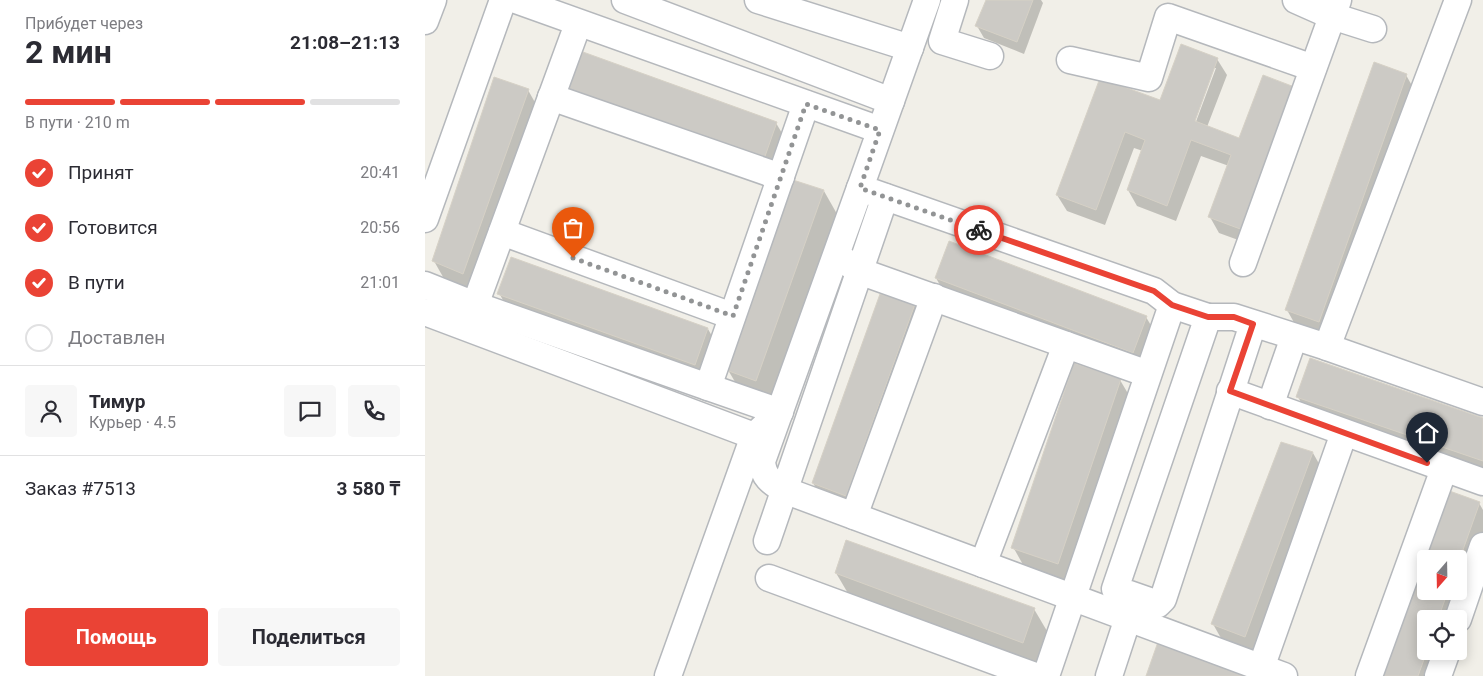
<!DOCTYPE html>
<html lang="ru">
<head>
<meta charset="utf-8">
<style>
  :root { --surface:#fff; --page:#f7f7f7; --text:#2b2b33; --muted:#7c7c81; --line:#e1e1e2; --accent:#ea4335 }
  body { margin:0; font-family:Roboto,sans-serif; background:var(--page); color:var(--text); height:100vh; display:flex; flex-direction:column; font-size:19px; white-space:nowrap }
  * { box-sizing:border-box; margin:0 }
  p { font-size:16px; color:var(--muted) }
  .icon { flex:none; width:28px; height:28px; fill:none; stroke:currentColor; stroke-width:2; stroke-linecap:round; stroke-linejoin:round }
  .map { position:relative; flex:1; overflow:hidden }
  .sheet { display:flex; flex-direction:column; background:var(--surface); width:425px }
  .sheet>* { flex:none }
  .needle { width:32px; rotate:200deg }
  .fabs { position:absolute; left:992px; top:550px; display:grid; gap:10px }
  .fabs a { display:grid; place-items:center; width:50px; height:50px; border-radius:5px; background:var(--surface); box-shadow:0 2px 12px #0003; font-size:25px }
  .pin { position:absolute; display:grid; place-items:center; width:42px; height:42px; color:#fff; margin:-51px -21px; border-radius:50% 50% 50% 0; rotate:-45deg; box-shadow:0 0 5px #0007 }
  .pin .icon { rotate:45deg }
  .courier { position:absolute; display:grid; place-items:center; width:50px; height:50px; margin:-25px; border:4px solid #ea4335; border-radius:50%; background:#fff; color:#222; box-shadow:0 1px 6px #0007 }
  .summary em { font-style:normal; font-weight:700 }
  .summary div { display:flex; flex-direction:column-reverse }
  .summary { display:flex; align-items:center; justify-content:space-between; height:85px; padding:0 25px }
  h1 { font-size:32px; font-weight:700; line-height:38px }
  .bar { display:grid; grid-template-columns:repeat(4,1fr); gap:8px 5px; align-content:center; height:60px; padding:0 25px }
  .bar i { height:6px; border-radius:4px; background:var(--line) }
  .bar .on { background:var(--accent) }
  .bar p { grid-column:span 4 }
  .line { display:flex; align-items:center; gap:12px; padding:0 25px; border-top:1px solid var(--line) }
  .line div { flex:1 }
  .round { display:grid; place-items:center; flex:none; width:52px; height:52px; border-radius:5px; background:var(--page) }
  ol { padding:0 25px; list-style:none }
  li { display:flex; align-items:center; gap:15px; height:55px }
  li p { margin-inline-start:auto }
  li .icon { padding:5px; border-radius:50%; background:var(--accent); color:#fff; stroke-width:4 }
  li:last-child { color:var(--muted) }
  li i { width:28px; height:28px; border:2px solid var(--line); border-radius:50% }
  .cta { display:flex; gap:10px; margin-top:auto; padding:10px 25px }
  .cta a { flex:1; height:58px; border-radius:5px; background:var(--accent); color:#fff; font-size:20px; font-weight:700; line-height:58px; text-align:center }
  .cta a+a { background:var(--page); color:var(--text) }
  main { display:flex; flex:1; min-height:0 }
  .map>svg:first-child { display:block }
</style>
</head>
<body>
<main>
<section class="sheet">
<div class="summary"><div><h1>2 мин</h1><p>Прибудет через</p></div><em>21:08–21:13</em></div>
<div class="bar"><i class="on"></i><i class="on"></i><i class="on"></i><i></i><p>В пути · 210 m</p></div>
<ol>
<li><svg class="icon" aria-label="check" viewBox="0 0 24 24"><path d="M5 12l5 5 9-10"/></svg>Принят<p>20:41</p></li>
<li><svg class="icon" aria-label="check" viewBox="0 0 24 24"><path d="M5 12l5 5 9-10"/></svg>Готовится<p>20:56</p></li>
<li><svg class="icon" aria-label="check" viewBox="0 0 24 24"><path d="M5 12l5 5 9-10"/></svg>В пути<p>21:01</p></li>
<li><i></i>Доставлен</li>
</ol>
<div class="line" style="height:90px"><a class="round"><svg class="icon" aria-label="person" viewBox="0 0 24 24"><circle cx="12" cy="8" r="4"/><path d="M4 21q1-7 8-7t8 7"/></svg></a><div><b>Тимур</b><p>Курьер · 4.5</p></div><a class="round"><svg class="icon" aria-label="chat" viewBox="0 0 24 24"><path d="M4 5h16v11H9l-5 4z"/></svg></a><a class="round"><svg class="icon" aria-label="phone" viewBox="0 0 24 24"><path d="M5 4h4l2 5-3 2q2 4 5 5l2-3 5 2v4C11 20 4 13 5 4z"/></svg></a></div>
<div class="line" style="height:65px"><div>Заказ #7513</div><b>3 580 ₸</b></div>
<div class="cta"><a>Помощь</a><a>Поделиться</a></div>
</section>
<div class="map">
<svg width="1058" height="676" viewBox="0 0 1058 676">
  <rect width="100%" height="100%" fill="#f1efe8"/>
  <g fill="#0003" fill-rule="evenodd">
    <path d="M562 0H616L618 3 599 54 559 38 552 26Z"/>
    <path d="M158 53 351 123 364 145 351 183Z"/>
    <path d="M792 59 802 75 782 127 815 140 827 245 794 233 785 217 804 166 776 156 751 221 712 206 703 190 718 151 709 148 680 225 642 211 632 195 676 79 735 102ZM788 68H791L769 127H766Z"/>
    <path d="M981 75 990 91 903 338 871 326 862 310Z"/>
    <path d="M103 90 116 113 51 296 22 284 9 261Z"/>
    <path d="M399 191 412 214 344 403 316 392 303 370Z"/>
    <path d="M86 258 283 329 296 352 283 387 87 316 74 293Z"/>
    <path d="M511 278 721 317 734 339 721 375 524 301Z"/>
    <path d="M489 305 502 328 433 517 401 505 388 483Z"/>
    <path d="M885 360 1058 419V478L886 420 873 397Z"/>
    <path d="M695 380 708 402 646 585 601 570 588 547Z"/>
    <path d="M857 443 888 453 901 476 833 659 801 647 788 624Z"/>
    <path d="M1019 491 1054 503 1058 510V551L1034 619H1001V651H1022L1013 676H953ZM1001 559H1034V591H1001Z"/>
    <path d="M411 573 609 609 622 631 611 664 424 595Z"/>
  </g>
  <g fill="#cccac5" stroke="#d6d1c6">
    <path d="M561 0H608L592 42 550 26Z"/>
    <path d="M756 44 793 58 770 121 814 138 838 75 872 88 818 230 783 217 806 155 766 140 742 206 702 190 720 140 700 132 671 210 631 195 675 78 735 100Z"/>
    <path d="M158 52 352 122 338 162 141 89Z"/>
    <path d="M949 62 982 74 894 322 860 310Z"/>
    <path d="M69 77 104 89 38 274 7 261Z"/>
    <path d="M368 180 399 190 331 381 301 370Z"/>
    <path d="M524 241 722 316 708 353 510 278Z"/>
    <path d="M86 257 283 328 270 365 72 294Z"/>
    <path d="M455 294 490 304 421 496 387 483Z"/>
    <path d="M885 358 1058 418V461L871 397Z"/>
    <path d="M649 363 696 379 633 564 586 548Z"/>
    <path d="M856 442 888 452 820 637 786 624Z"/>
    <path d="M1019 489 1055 502 1034 561V559H1001V591H1023L1013 619H1001L1002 651 993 676H952Z"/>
    <path d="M421 540 610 608 598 643 410 573Z"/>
    <path d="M734 639 837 676H721Z"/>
  </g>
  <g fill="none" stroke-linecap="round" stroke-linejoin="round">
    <g stroke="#b5b8bc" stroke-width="29">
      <g id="minor">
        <path d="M91 0 455 130"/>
        <path d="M200 0 466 101"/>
        <path d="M333 0 485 48"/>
        <path d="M502 0 435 188 729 291 747 305 783 317"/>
        <path d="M530 0 517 41 565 56"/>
        <path d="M871 0 907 16 948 29"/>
        <path d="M1033 0 902 347 1058 402"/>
        <path d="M0 21 8 0"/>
        <path d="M645 60 724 78 743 17 888 68"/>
        <path d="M126 97 356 177"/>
        <path d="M435 188 337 461C338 477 346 482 359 490L859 676"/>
        <path d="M0 219 78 0"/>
        <path d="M77 232 307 316"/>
        <path d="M420 261 434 271 723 374"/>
        <path d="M818 263 913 0"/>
        <path d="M0 285 50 305 153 24"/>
        <path d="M50 305 283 387 381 104"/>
        <path d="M0 312 329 436"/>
        <path d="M828 324 738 599 733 604 690 589 783 317H809L902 347"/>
        <path d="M805 391 1058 482"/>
        <path d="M845 406 869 337"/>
        <path d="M429 516 509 297"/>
        <path d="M342 541 460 197"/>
        <path d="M558 564 641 345"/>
        <path d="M344 578 610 676"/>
        <path d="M1033 619 1058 546"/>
        <path d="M836 668 919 433"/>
        <path d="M243 676 329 436 355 412 283 387"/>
        <path d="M621 676 747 305"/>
        <path d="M684 676 703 618"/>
        <path d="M944 676 1019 469"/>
        <path d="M1013 676 1022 651"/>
      </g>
    </g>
    <use href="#minor" stroke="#fff" stroke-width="26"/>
  </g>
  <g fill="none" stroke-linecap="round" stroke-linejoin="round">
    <path stroke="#929495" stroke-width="5" stroke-dasharray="0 9" d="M148 258 308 316 381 104 455 130 435 188 554 230"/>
    <path stroke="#ea4335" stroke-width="6" d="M554 230 729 291 747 305 783 317H809L828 324 805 391 1002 463"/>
  </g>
</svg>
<div class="fabs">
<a><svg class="needle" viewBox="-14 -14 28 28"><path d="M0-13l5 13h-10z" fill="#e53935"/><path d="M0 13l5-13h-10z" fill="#7c7c81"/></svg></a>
<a><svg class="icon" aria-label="locate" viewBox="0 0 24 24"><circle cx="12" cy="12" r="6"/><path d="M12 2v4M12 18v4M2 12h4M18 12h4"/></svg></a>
</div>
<div class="pin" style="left:148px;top:258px;background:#ea580c"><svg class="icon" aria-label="bag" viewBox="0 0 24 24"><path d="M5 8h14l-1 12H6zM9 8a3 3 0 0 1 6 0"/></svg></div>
<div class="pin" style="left:1002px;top:463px;background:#1f2937"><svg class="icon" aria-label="home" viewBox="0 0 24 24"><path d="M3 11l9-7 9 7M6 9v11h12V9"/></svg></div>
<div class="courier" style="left:554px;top:230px"><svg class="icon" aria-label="bike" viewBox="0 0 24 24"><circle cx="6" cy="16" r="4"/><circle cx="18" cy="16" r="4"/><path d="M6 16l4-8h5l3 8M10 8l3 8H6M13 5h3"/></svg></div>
</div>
</main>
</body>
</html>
